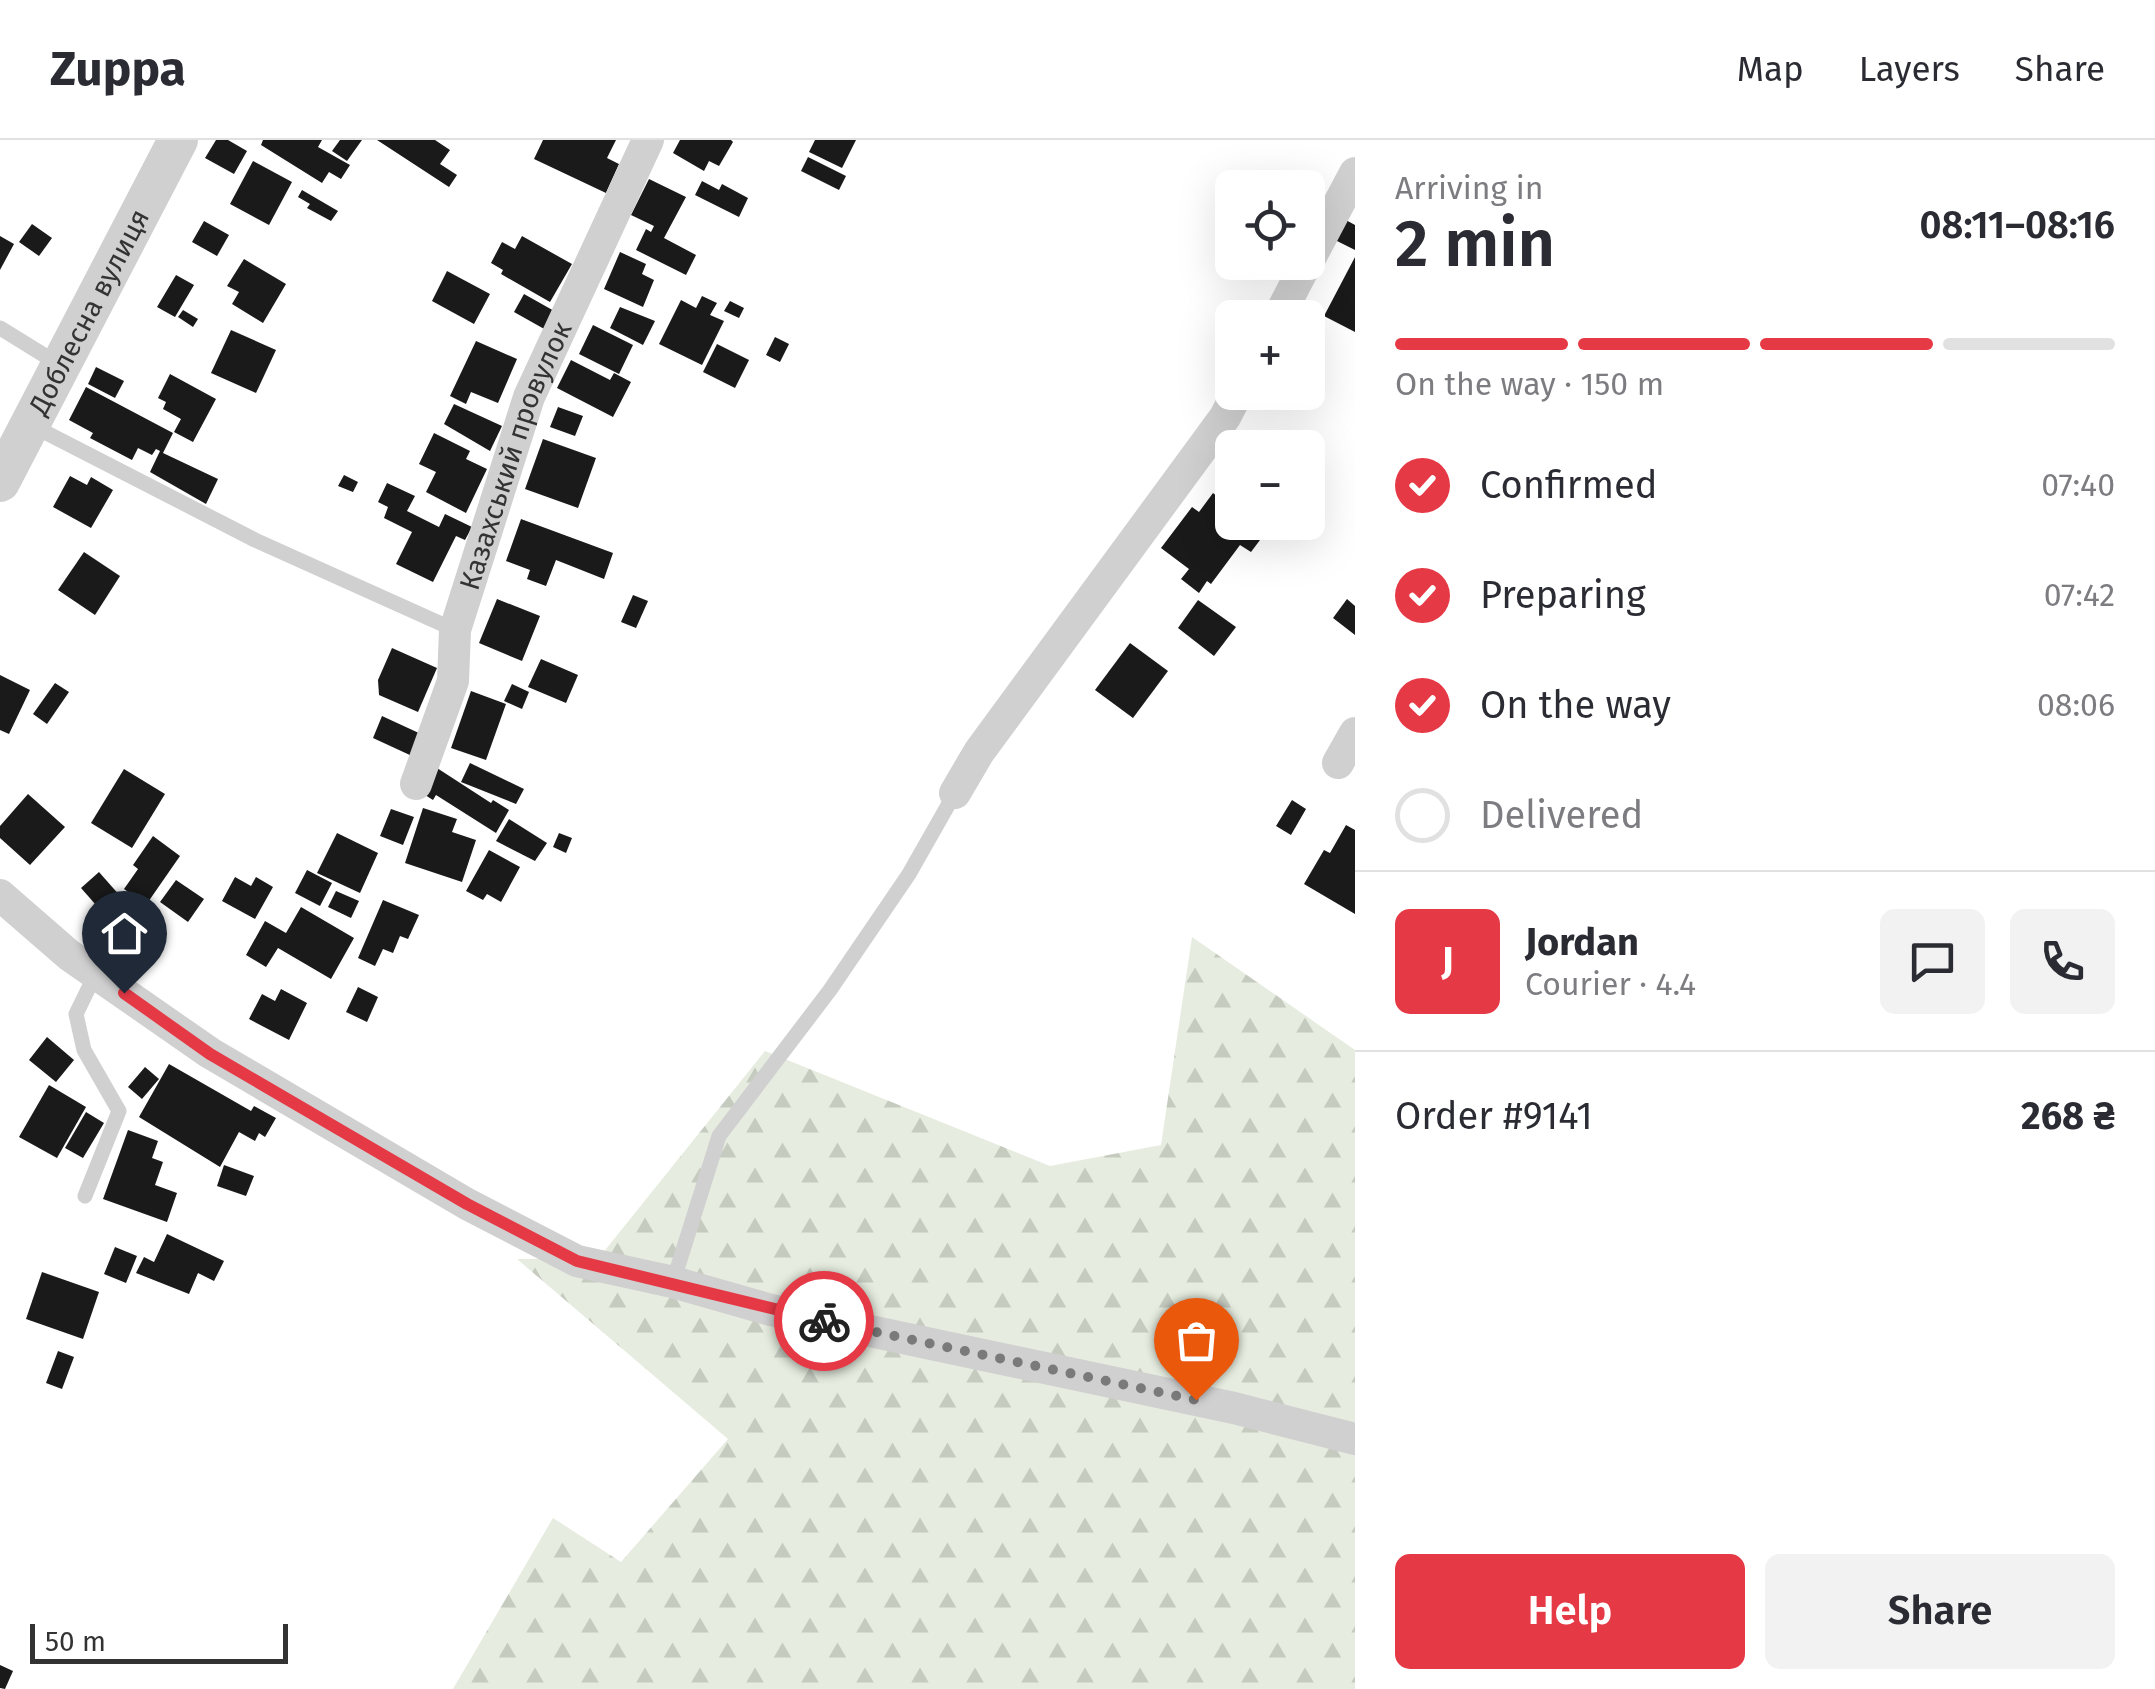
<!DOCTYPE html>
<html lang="en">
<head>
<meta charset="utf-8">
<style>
  :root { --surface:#fff; --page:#f2f2f3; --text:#2b2b33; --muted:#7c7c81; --line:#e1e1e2; --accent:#e63946 }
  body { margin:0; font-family:"Fira Sans",sans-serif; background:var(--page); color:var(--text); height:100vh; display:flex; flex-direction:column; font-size:38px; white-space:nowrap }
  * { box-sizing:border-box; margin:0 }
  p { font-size:32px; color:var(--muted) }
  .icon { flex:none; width:55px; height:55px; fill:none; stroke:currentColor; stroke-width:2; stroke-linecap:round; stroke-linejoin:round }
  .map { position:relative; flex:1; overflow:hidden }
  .sheet { display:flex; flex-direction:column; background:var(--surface); width:800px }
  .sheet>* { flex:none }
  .tools { position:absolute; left:1215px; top:30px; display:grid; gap:20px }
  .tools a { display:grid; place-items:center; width:110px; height:110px; border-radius:15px; background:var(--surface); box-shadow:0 10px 40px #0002; font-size:50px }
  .scale { position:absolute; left:30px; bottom:25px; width:258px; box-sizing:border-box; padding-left:10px; border:5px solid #333; border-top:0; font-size:28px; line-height:35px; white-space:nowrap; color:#333; -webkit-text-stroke:8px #fff; paint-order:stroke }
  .pin { position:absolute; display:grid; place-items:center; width:85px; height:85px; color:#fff; margin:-102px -42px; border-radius:50% 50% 50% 0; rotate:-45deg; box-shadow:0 0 10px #0007 }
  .pin .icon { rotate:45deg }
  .courier { position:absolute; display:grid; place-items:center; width:100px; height:100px; margin:-50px; border:8px solid #e63946; border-radius:50%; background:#fff; color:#222; box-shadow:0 2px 12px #0007 }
  .overview em { font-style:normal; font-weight:600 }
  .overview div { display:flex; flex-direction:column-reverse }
  .overview { display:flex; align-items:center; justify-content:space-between; height:170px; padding:0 40px }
  h1 { font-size:65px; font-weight:600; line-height:75px }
  .bar { display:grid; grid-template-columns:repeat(4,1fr); gap:15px 10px; align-content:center; height:120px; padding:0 40px }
  .bar i { height:12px; border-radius:8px; background:var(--line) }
  .bar .on { background:var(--accent) }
  .bar p { grid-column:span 4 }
  .line { display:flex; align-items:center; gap:25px; padding:0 40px; border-top:2px solid var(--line) }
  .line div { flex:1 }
  .round { display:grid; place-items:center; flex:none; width:105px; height:105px; border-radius:15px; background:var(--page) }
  ol { padding:0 40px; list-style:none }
  li { display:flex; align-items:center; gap:30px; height:110px }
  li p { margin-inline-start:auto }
  li .icon { padding:10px; border-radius:50%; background:var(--accent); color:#fff; stroke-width:4 }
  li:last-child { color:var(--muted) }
  li i { width:55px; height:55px; border:5px solid var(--line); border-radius:50% }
  .cta { display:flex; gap:20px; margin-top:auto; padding:20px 40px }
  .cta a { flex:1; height:115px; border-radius:15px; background:var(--accent); color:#fff; font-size:40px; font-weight:600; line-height:115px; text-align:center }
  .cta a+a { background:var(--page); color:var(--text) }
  header { display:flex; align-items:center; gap:60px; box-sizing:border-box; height:140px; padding:0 50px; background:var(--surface); border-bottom:2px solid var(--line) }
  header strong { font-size:48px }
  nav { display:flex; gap:55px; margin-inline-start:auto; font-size:35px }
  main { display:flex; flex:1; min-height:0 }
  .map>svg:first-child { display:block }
</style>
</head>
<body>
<header>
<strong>Zuppa</strong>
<nav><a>Map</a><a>Layers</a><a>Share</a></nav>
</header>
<main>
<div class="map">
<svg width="1355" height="1549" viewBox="0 0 1355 1549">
  <defs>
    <pattern id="forest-firs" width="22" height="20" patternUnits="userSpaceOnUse" patternTransform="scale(2.5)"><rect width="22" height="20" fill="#e6ecdf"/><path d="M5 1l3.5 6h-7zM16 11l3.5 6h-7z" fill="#c6cbc0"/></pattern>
  </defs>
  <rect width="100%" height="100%" fill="#fff"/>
  <path fill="url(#forest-firs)" d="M1192 797 1355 910V1549H453L553 1378 621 1422 728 1299 517 1119H598L765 911 1050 1026 1161 1005Z"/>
  <g fill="#1a1a1a">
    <path d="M216 0H228L247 11 234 34 205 18Z"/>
    <path d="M263 0H322L318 7 350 25 341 39 329 32 322 43 261 5Z"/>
    <path d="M340 0H362L347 21 332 11Z"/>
    <path d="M377 0H435L450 10 440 24 457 35 449 47Z"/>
    <path d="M543 0H616L607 18 619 24 606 53 534 19Z"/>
    <path d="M680 0H731L733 2 719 26 709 21 704 31 673 13Z"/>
    <path d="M815 0H856L842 28 809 12Z"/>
    <path d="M808 17 846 36 839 50 801 31Z"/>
    <path d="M253 21 292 42 269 85 230 64Z"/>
    <path d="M649 39 686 57 664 98 696 115 686 135 636 110 646 89 651 92 654 86 631 75Z"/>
    <path d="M702 41 719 50 722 44 748 58 739 77 695 55Z"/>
    <path d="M302 50 338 71 331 81 307 68 310 64 298 57Z"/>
    <path d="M1344 79 1355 85V110L1333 99Z"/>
    <path d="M204 81 229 95 217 116 192 102Z"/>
    <path d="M32 84 52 98 39 116 19 102Z"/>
    <path d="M0 96 14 104 0 130Z"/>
    <path d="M522 96 572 124 550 162 501 134 503 130 491 123 502 102 515 109Z"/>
    <path d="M620 112 646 124 642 134 654 140 643 167 604 149Z"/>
    <path d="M1355 117V192L1324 176Z"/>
    <path d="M244 119 286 144 263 183 232 164 239 152 227 146Z"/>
    <path d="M447 131 490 154 474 184 432 161Z"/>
    <path d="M176 135 194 145 175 177 157 167Z"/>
    <path d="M524 154 556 172 546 190 514 172Z"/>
    <path d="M702 156 717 163 710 175 724 181 702 225 659 204 681 160 696 168Z"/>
    <path d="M730 161 744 168 739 178 724 171Z"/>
    <path d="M620 167 655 181 643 205 610 188Z"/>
    <path d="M183 170 198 179 193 187 178 177Z"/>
    <path d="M593 185 633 205 619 234 579 214Z"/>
    <path d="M231 190 276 210 256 253 211 233Z"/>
    <path d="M775 197 789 204 780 222 766 215Z"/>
    <path d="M476 201 517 219 498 263 471 252 466 264 450 256Z"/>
    <path d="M717 204 749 220 735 248 703 232Z"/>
    <path d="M571 220 610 240 614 233 631 242 613 277 557 248Z"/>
    <path d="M96 227 124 241 115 258 88 244Z"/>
    <path d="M170 234 216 259 193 302 174 292 181 279 163 269 166 262 158 258Z"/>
    <path d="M86 247 173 293 163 313 218 339 206 364 150 332 160 311 156 309 152 315 138 308 132 320 90 298 93 293 69 280Z"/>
    <path d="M454 264 502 286 490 311 444 284Z"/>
    <path d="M558 267 583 276 575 296 550 287Z"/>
    <path d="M434 293 470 311 466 319 487 329 466 373 426 352 436 332 419 324Z"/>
    <path d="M543 299 596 318 578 368 525 349Z"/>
    <path d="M344 335 358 342 353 352 338 346Z"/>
    <path d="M70 336 87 345 91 337 113 350 91 388 53 367Z"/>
    <path d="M387 343 415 356 407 371 439 387 445 374 472 387 465 400 456 396 433 442 396 424 412 392 384 378 388 367 378 362Z"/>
    <path d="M1213 353 1232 368V382H1253L1266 392 1251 412 1240 405 1211 444 1207 441 1199 453 1181 439 1189 429 1161 408 1192 367 1199 372Z"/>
    <path d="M521 379 613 413 604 439 556 420 546 446 527 439 530 430 506 421Z"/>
    <path d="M84 412 120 436 95 475 58 450Z"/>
    <path d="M633 455 648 461 636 488 621 482Z"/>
    <path d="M497 459 540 476 522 521 479 503Z"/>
    <path d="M1347 459 1355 466V495L1333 478Z"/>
    <path d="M1198 460 1236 487 1214 516 1178 488Z"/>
    <path d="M1130 503 1168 531 1133 578 1095 550Z"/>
    <path d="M392 508 437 528 418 572 379 555 378 540Z"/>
    <path d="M541 519 578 535 566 563 528 547Z"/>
    <path d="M0 535 30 550 9 594 0 590Z"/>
    <path d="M55 543 69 552 47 584 33 574Z"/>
    <path d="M512 544 529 552 522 569 504 561Z"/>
    <path d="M471 551 506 564 486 620 451 608Z"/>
    <path d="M382 576 421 594 412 616 373 598Z"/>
    <path d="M470 623 524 649 516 664 461 642Z"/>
    <path d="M437 628 491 663 493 660 509 670 496 693 436 655 433 660 425 655Z"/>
    <path d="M124 629 165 654 132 708 91 683Z"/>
    <path d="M28 654 65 687 30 725 0 698V686Z"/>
    <path d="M1292 660 1306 669 1291 695 1276 686Z"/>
    <path d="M423 668 457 679 452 692 476 700 462 742 405 723Z"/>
    <path d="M391 669 414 677 403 705 380 696Z"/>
    <path d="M509 679 547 703 535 721 496 701Z"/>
    <path d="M1346 685 1355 690V774L1304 744 1324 710 1330 713Z"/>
    <path d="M337 693 378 713 360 753 317 733Z"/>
    <path d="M559 693 572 698 566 713 553 707Z"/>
    <path d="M153 696 180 716 146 765 124 749 138 729 133 725Z"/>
    <path d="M489 710 520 727 501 762 487 754 483 760 466 751Z"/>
    <path d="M307 730 332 743 320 766 295 753Z"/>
    <path d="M99 732 121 757 103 773 81 748Z"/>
    <path d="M235 737 251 746 256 737 273 747 255 779 222 761Z"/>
    <path d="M176 740 204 759 188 782 160 762Z"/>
    <path d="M336 751 359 761 351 778 328 767Z"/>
    <path d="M383 760 419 775 408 799 400 796 393 813 383 809 375 826 358 818Z"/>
    <path d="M301 767 354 798 331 839 278 808 266 827 246 815 265 781 286 793Z"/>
    <path d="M358 847 378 857 367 882 346 872Z"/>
    <path d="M281 849 307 863 289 900 249 879 262 854 275 861Z"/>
    <path d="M47 897 74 920 56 942 29 920Z"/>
    <path d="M169 924 251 971 254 966 276 978 265 997 259 993 255 1001 239 992 220 1027 139 977Z"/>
    <path d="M145 927 159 939 142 959 128 947Z"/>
    <path d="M49 945 86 967 57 1018 19 997Z"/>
    <path d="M86 972 104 983 83 1018 65 1008Z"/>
    <path d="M128 990 158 1001 152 1018 163 1022 155 1045 177 1053 167 1082 103 1059Z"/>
    <path d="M224 1025 254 1036 246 1056 217 1046Z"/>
    <path d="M167 1094 224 1121 214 1141 198 1133 189 1154 136 1133 144 1117 154 1122Z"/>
    <path d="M115 1107 137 1116 126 1143 104 1134Z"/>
    <path d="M42 1132 99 1152 83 1199 26 1179Z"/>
    <path d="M58 1211 74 1217 62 1249 46 1243Z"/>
    <path d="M0 1525 13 1531 5 1549 0 1548Z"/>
  </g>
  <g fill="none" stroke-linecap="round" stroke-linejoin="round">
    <g stroke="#d0d0d0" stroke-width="15">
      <path d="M0 188 60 225"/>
      <path d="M33 286 255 400 455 490"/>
      <path d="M85 1056 119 971 84 910 76 874 96 833"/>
      <path d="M673 1142 719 996 830 850 909 734 955 653"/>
    </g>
    <g stroke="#d0d0d0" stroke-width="32">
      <path d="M1308 122 1355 33"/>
      <path d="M1278 178 1307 122"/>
      <path d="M1338 623 1355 593"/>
      <path id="s1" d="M416 644 453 541 455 490 529 257 648 0"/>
      <path d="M955 653 979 612 1225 277 1238 252"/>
      <path d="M0 755 69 815 210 913 467 1064 577 1121 673 1142 771 1170 1234 1268 1355 1299"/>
    </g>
    <path stroke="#d0d0d0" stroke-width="40" id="s2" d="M0 342 178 0"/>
  </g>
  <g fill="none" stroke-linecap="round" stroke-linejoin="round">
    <path stroke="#7a7a7a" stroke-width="10" stroke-dasharray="0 18" d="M824 1181 1196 1260"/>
    <path stroke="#e63946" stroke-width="12" d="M124 853 210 914 467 1064 577 1121 824 1181"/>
  </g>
  <g text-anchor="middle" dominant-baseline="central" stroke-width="10" stroke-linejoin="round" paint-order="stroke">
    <g font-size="28" fill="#333" stroke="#fff">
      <text stroke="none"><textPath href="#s2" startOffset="192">Доблесна вулиця</textPath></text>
      <text stroke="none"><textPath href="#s1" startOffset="345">Казахський провулок</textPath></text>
    </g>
  </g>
</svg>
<div class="tools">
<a><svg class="icon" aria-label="locate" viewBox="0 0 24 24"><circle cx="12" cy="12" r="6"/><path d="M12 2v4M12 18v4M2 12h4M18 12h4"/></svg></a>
<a>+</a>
<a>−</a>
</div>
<div class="scale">50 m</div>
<div class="pin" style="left:1196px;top:1260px;background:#ea580c"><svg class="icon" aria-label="bag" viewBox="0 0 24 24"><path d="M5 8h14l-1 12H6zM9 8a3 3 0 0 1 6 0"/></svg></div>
<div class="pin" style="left:124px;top:853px;background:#1f2937"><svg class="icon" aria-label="home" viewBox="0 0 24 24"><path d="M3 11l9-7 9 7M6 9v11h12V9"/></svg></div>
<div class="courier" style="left:824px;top:1181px"><svg class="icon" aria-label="bike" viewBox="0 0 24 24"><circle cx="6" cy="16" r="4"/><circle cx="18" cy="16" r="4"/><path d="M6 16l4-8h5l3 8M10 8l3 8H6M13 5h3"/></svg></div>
</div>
<section class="sheet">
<div class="overview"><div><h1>2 min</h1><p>Arriving in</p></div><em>08:11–08:16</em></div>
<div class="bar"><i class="on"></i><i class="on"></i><i class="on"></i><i></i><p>On the way · 150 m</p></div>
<ol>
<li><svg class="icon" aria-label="check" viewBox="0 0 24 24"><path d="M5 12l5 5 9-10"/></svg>Confirmed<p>07:40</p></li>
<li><svg class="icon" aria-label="check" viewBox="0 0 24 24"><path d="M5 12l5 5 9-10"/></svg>Preparing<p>07:42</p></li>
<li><svg class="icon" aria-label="check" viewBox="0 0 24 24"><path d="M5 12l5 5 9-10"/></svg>On the way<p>08:06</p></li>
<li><i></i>Delivered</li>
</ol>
<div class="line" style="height:180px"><b class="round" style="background:var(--accent);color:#fff">J</b><div><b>Jordan</b><p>Courier · 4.4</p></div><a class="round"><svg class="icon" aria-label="chat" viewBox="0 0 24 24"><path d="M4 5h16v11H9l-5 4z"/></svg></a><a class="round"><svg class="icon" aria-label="phone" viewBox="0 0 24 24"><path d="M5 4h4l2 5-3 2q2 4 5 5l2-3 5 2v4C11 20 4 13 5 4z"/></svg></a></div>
<div class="line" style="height:130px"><div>Order #9141</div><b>268 ₴</b></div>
<div class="cta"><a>Help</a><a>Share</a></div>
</section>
</main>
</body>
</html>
